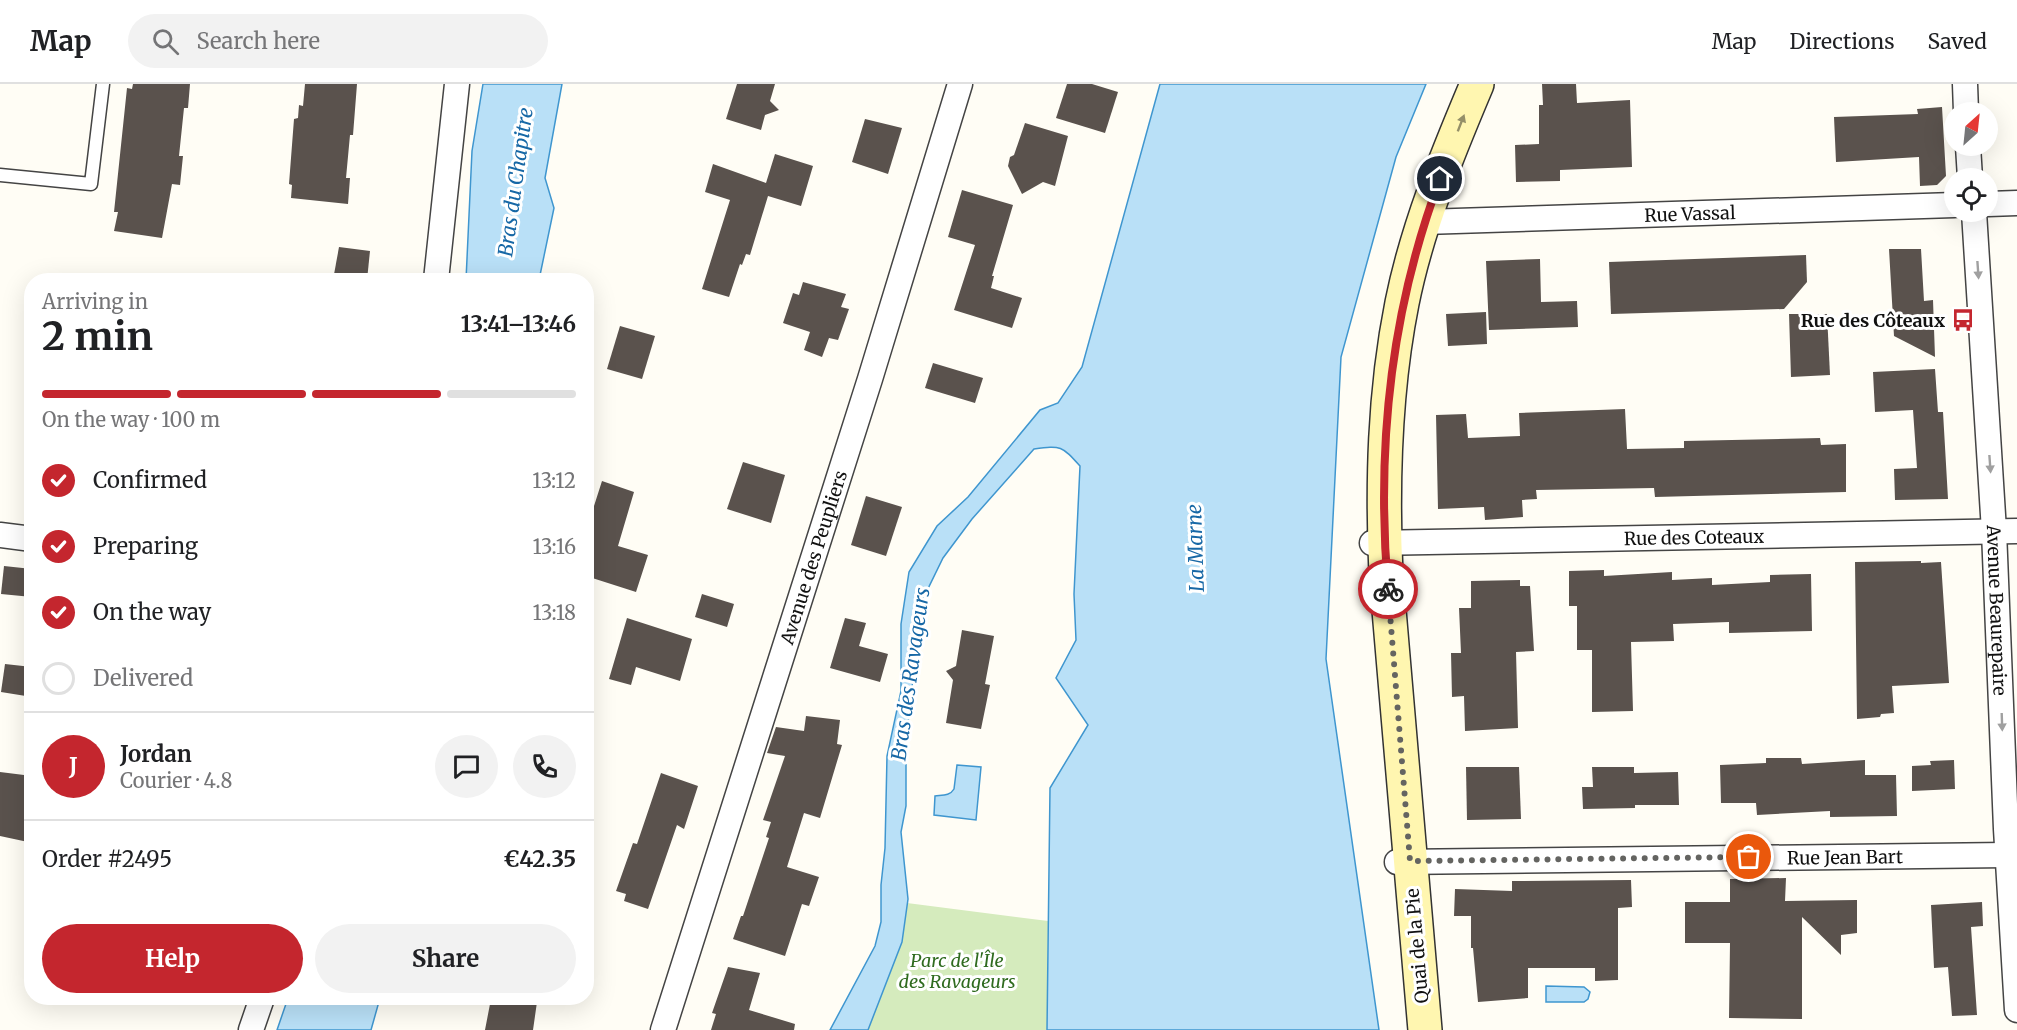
<!DOCTYPE html>
<html lang="en">
<head>
<meta charset="utf-8">
<style>
  :root { --surface:#fff; --page:#f2f2f2; --text:#202124; --muted:#757577; --line:#e0e0e0; --accent:#c4262e }
  body { margin:0; font-family:Merriweather,serif; background:var(--page); color:var(--text); height:100vh; display:flex; flex-direction:column; font-size:22px; white-space:nowrap }
  * { box-sizing:border-box; margin:0 }
  p { font-size:20px; color:var(--muted) }
  .icon { flex:none; width:33px; height:33px; fill:none; stroke:currentColor; stroke-width:2; stroke-linecap:round; stroke-linejoin:round }
  .map { position:relative; flex:1; overflow:hidden }
  .drawer { position:absolute; left:24px; top:189px; width:570px; height:732px; display:flex; flex-direction:column; background:var(--surface); border-radius:24px; box-shadow:0 6px 24px #0002 }
  .drawer>* { flex:none }
  .needle { width:39px; rotate:27deg }
  .tools { position:absolute; left:1944px; top:18px; display:grid; gap:12px }
  .tools a { display:grid; place-items:center; width:54px; height:54px; border-radius:50%; background:var(--surface); box-shadow:0 6px 24px #0002; font-size:30px }
  .pin { position:absolute; display:grid; place-items:center; width:51px; height:51px; color:#fff; margin:-26px; border:3px solid #fff; border-radius:50%; box-shadow:0 2px 6px #0007 }
  .courier { position:absolute; display:grid; place-items:center; width:60px; height:60px; margin:-30px; border:4px solid #c4262e; border-radius:50%; background:#fff; color:#222; box-shadow:0 2px 8px #0007 }
  .head em { font-style:normal; font-weight:700 }
  .head div { display:flex; flex-direction:column-reverse }
  .head { display:flex; align-items:center; justify-content:space-between; height:102px; padding:0 18px }
  h1 { font-size:39px; font-weight:700; line-height:45px }
  .bar { display:grid; grid-template-columns:repeat(4,1fr); gap:9px 6px; align-content:center; height:72px; padding:0 18px }
  .bar i { height:8px; border-radius:4px; background:var(--line) }
  .bar .selected { background:var(--accent) }
  .bar p { grid-column:span 4 }
  .line { display:flex; align-items:center; gap:15px; padding:0 18px; border-top:2px solid var(--line) }
  .line div { flex:1 }
  .round { display:grid; place-items:center; flex:none; width:63px; height:63px; border-radius:32px; background:var(--page) }
  ol { padding:0 18px; list-style:none }
  li { display:flex; align-items:center; gap:18px; height:66px }
  li p { margin-inline-start:auto }
  li .icon { padding:6px; border-radius:50%; background:var(--accent); color:#fff; stroke-width:4 }
  li:last-child { color:var(--muted) }
  li i { width:33px; height:33px; border:3px solid var(--line); border-radius:50% }
  .primary-button { display:flex; gap:12px; margin-top:auto; padding:12px 18px }
  .primary-button a { flex:1; height:69px; border-radius:36px; background:var(--accent); color:#fff; font-size:24px; font-weight:700; line-height:69px; text-align:center }
  .primary-button a+a { background:var(--page); color:var(--text) }
  header { display:flex; align-items:center; gap:36px; box-sizing:border-box; height:84px; padding:0 30px; background:var(--surface); border-bottom:2px solid var(--line) }
  header strong { font-size:28px }
  nav { display:flex; gap:33px; margin-inline-start:auto; font-size:21px }
  .search { width:420px; height:54px; background:var(--page); display:flex; align-items:center; gap:15px; box-sizing:border-box; padding:0 21px; border-radius:33px; color:var(--muted); font-size:22px }
  .map>svg:first-child { display:block }
</style>
</head>
<body>
<header>
<strong>Map</strong>
<div class="search"><svg class="icon" aria-label="search" viewBox="0 0 24 24"><circle cx="10" cy="10" r="6"/><path d="M15 15l6 6"/></svg>Search here</div>
<nav><a>Map</a><a>Directions</a><a>Saved</a></nav>
</header>
<div class="map">
<svg width="2017" height="946" viewBox="0 0 2017 946">
  <rect width="100%" height="100%" fill="#fffdf5"/>
  <path fill="#d5ebbd" d="M907 819 1048 837 1047 946H868L902 858Z"/>
  <g fill="#b9e0f7" stroke="#3f96cf" stroke-width="1.5">
    <path d="M483 0H562L545 94 554 124 539 196H466L472 67Z"/>
    <path d="M1160 0H1426L1396 73 1341 273 1326 575 1379 946H1047L1050 704 1088 641 1056 594 1076 556 1074 510 1080 382C1062 362 1061 361 1034 365L972 435 943 474 922 517 906 656V722L901 748 908 815 902 858 868 946H830L875 862 881 838V801L885 764 887 672 901 607V540L909 488 937 442 968 413 1040 326 1058 319 1082 283Z"/>
    <path d="M957 681 981 683 976 736 934 731 935 712C942 711 950 712 954 705Z"/>
    <path d="M1546 902 1584 903 1590 908 1588 915 1584 918H1546Z"/>
    <path d="M288 914H380L371 946H277Z"/>
  </g>
  <g fill="#5a524d">
    <path d="M133 0H190L188 24H184L179 72H183L180 101 172 100 162 154 114 147 118 128H114L127 4 132 5Z"/>
    <path d="M305 0H357L353 51H350L346 94H350L348 120 291 114 292 101 289 100 294 35 298 34 299 21 303 22Z"/>
    <path d="M737 0H775L770 17 779 26 765 31 761 46 726 35Z"/>
    <path d="M1067 0H1092L1118 8 1105 49 1056 34Z"/>
    <path d="M1542 0H1576L1577 19 1630 16 1632 83 1560 86V97L1516 98 1515 61 1539 60V21H1543Z"/>
    <path d="M1942 23 1946 92 1937 101 1920 102 1919 73 1836 78 1834 33 1918 30 1917 25Z"/>
    <path d="M865 35 902 44 888 90 852 78Z"/>
    <path d="M1025 39 1068 52 1055 102 1043 98 1022 110 1008 82 1010 73 1014 71Z"/>
    <path d="M775 70 813 82 801 122 768 112 750 171 746 170 742 181 740 180 729 213 702 205 730 116 705 108 713 80 766 99Z"/>
    <path d="M962 106 1013 121 992 192H994L991 204 1022 214 1012 244 954 226 975 161 948 153Z"/>
    <path d="M339 163 370 167 367 196H333Z"/>
    <path d="M1889 165H1921L1924 217 1933 216 1935 273 1894 252Z"/>
    <path d="M1806 171 1807 198 1784 225 1611 230 1609 178Z"/>
    <path d="M1540 175 1541 218 1577 217 1578 243 1489 246 1486 177Z"/>
    <path d="M803 198 846 210 841 223 849 225 838 256 829 254 822 273 804 266 810 248 783 239 793 209 799 211Z"/>
    <path d="M1486 228 1487 260 1448 262 1446 230Z"/>
    <path d="M1789 230H1827L1830 291 1791 293Z"/>
    <path d="M620 242 655 252 642 295 607 285Z"/>
    <path d="M933 279 983 294 975 319 925 304Z"/>
    <path d="M1935 285 1938 328H1943L1948 415 1895 416 1894 385 1917 384 1913 326 1875 328 1873 288Z"/>
    <path d="M1625 325 1627 365 1684 364V357L1820 354 1821 361 1846 360V408L1655 413 1654 404 1536 406 1537 415 1522 416 1523 433 1485 436 1484 423 1438 425 1436 331 1466 330 1468 354 1520 352 1519 329Z"/>
    <path d="M743 378 785 391 771 439 727 425Z"/>
    <path d="M602 397 634 408 618 462 648 471 636 508 586 492V447Z"/>
    <path d="M866 412 902 423 886 472 851 461Z"/>
    <path d="M1921 477V479L1941 478 1949 599 1892 602 1894 629 1881 630 1880 633 1857 635 1855 478Z"/>
    <path d="M4 482 32 485V513L1 510Z"/>
    <path d="M1604 486V492L1672 488V496L1712 494V501L1770 498V491L1811 490 1812 547 1729 549V538L1673 540 1674 557 1631 558 1633 627 1592 628V566H1577V522H1569V487Z"/>
    <path d="M1520 496V502H1530L1534 567 1516 568 1518 644 1465 647 1464 612 1452 613 1451 569H1461L1459 524H1471V497Z"/>
    <path d="M702 510 734 520 727 543 695 533Z"/>
    <path d="M627 534 692 555 680 597 636 583 631 601 609 595Z"/>
    <path d="M845 534 866 539 859 562 888 570 880 598 830 584Z"/>
    <path d="M962 546 994 552 985 600 990 601 981 645 946 639 953 596 946 587 956 582Z"/>
    <path d="M5 580 32 583V613L1 608Z"/>
    <path d="M806 632 840 636 837 660 842 661 820 734 804 729 787 783 819 793 809 822 802 820 785 872 733 855 741 832H743L769 754 766 753 771 738 763 736 785 672 767 669 776 643 804 647Z"/>
    <path d="M1766 674H1801L1802 680 1865 676V691H1896L1897 732 1830 733V727L1757 731 1756 719H1721L1720 681 1766 679Z"/>
    <path d="M1954 676 1955 705 1912 707V682L1931 681 1930 677Z"/>
    <path d="M1466 683H1519L1521 735 1467 736Z"/>
    <path d="M1592 683H1634V689L1678 688 1679 721H1635V724L1583 725 1582 703H1593Z"/>
    <path d="M0 688 32 692V743L28 758 0 752Z"/>
    <path d="M661 689 698 702 684 745 677 741 648 825 624 817 626 810 616 807 633 759 637 760Z"/>
    <path d="M1786 794 1785 817 1857 816V849L1841 851V871L1802 833V935L1729 934 1730 859H1685V818H1730V795Z"/>
    <path d="M1631 796 1632 823 1618 824V896L1595 897V884H1528V914L1478 918 1473 864H1471V832H1454L1455 805 1512 807V797Z"/>
    <path d="M1982 818 1983 842 1971 843 1977 931 1952 932 1948 883 1934 884 1931 821Z"/>
    <path d="M728 883 760 889 749 926 795 940 794 946H711L716 930 712 929Z"/>
    <path d="M497 914 537 918 533 946H485L490 920 495 921Z"/>
  </g>
  <g fill="none" stroke-linecap="round" stroke-linejoin="round">
    <g stroke="#444" stroke-width="15">
      <path id="lane" d="M0 91 91 100 103 0"/>
    </g>
    <g stroke="#444" stroke-width="27">
      <g id="street">
        <path d="M1965 0 1966 28"/>
        <path d="M1968 62 1970 94"/>
        <path d="M1988 120 2017 119"/>
        <path id="s1" d="M1974 128 1994 447 2006 745 2017 926"/>
        <path id="s2" d="M1424 138 1954 121"/>
        <path d="M436 196 457 0"/>
        <path d="M0 451 32 455"/>
        <path id="s3" d="M1372 459 2017 447"/>
        <path id="s4" d="M1397 778 2007 771"/>
        <path d="M251 946 262 914"/>
        <path id="s5" d="M663 946 870 295 960 0"/>
      </g>
    </g>
    <g stroke="#333" stroke-width="36">
      <path id="secondary" d="M1425 946 1386 491C1382 400 1384 309 1402 219 1417 144 1447 71 1477 0"/>
    </g>
    <use href="#lane" stroke="#fff" stroke-width="12"/>
    <use href="#street" stroke="#fff" stroke-width="24"/>
    <use href="#secondary" stroke="#fff6b0" stroke-width="33"/>
  </g>
  <defs><path id="oneway-solid" d="M-6-.8H1V-3.2L6.5 0L1 3.2V.8H-6Z" transform="scale(1.5)"/></defs>
  <use fill="#948f68" href="#oneway-solid" transform="translate(1461 39) rotate(-69)"/>
  <g fill="#a0a0a0">
    <use href="#oneway-solid" transform="translate(1978 186) rotate(86)"/>
    <use href="#oneway-solid" transform="translate(1990 380) rotate(86)"/>
    <use href="#oneway-solid" transform="translate(2002 638) rotate(88)"/>
  </g>
  <g fill="none" stroke-linecap="round" stroke-linejoin="round">
    <path stroke="#646461" stroke-width="6" stroke-dasharray="0 10.8" d="M1388 505 1410 777 1749 773"/>
    <path stroke="#c4262e" stroke-width="8" d="M1388 505C1376 364 1390 228 1440 95"/>
  </g>
  <defs>
    <g id="bus-bare" transform="scale(1.8)"><path d="M-5-6H5V4H4V6H2V4H-2V6H-4V4H-5ZM-3.5-4V0h7V-4ZM-3.5 1.2v1.5H-2V1.2ZM2 1.2v1.5H3.5V1.2Z" fill="#c4262e" stroke="#fff" stroke-width="2.5" paint-order="stroke"/></g>
  </defs>
  <g fill-rule="evenodd">
    <use href="#bus-bare" x="1963" y="236"/>
  </g>
  <g text-anchor="middle" dominant-baseline="central" stroke-width="6" stroke-linejoin="round" paint-order="stroke">
    <g font-size="18" fill="#111" stroke="#fff">
      <text stroke="none"><textPath href="#s2" startOffset="266">Rue Vassal</textPath></text>
      <text stroke="none"><textPath href="#s3" startOffset="322">Rue des Coteaux</textPath></text>
      <text stroke="none"><textPath href="#s5" startOffset="496">Avenue des Peupliers</textPath></text>
      <text stroke="none"><textPath href="#s1" startOffset="399">Avenue Beaurepaire</textPath></text>
      <text stroke="none"><textPath href="#s4" startOffset="448">Rue Jean Bart</textPath></text>
      <text transform="translate(1417 862) rotate(-95)">Quai de la Pie</text>
    </g>
    <g font-size="18" font-weight="bold" fill="#111" stroke="#fff" text-anchor="end">
      <text x="1945" y="236">Rue des Côteaux</text>
    </g>
    <g font-size="18" font-style="italic" fill="#2f6b1f" stroke="#fff">
      <text x="957" y="876">Parc de l'Île<tspan x="957" dy="21">des Ravageurs</tspan></text>
    </g>
    <g font-size="20" font-style="italic" fill="#1768a6" stroke="#fff">
      <text transform="translate(515 98) rotate(-82)">Bras du Chapitre</text>
      <text transform="translate(1195 464) rotate(-92)">La Marne</text>
      <text transform="translate(910 590) rotate(-82)">Bras des Ravageurs</text>
    </g>
  </g>
</svg>
<div class="tools">
<a><svg class="needle" viewBox="-14 -14 28 28"><path d="M0-13l5 13h-10z" fill="#e53935"/><path d="M0 13l5-13h-10z" fill="#757577"/></svg></a>
<a><svg class="icon" aria-label="locate" viewBox="0 0 24 24"><circle cx="12" cy="12" r="6"/><path d="M12 2v4M12 18v4M2 12h4M18 12h4"/></svg></a>
</div>
<div class="pin" style="left:1749px;top:773px;background:#ea580c"><svg class="icon" aria-label="bag" viewBox="0 0 24 24"><path d="M5 8h14l-1 12H6zM9 8a3 3 0 0 1 6 0"/></svg></div>
<div class="pin" style="left:1440px;top:95px;background:#1f2937"><svg class="icon" aria-label="home" viewBox="0 0 24 24"><path d="M3 11l9-7 9 7M6 9v11h12V9"/></svg></div>
<div class="courier" style="left:1388px;top:505px"><svg class="icon" aria-label="bike" viewBox="0 0 24 24"><circle cx="6" cy="16" r="4"/><circle cx="18" cy="16" r="4"/><path d="M6 16l4-8h5l3 8M10 8l3 8H6M13 5h3"/></svg></div>
<section class="drawer">
<div class="head"><div><h1>2 min</h1><p>Arriving in</p></div><em>13:41–13:46</em></div>
<div class="bar"><i class="selected"></i><i class="selected"></i><i class="selected"></i><i></i><p>On the way · 100 m</p></div>
<ol>
<li><svg class="icon" aria-label="check" viewBox="0 0 24 24"><path d="M5 12l5 5 9-10"/></svg>Confirmed<p>13:12</p></li>
<li><svg class="icon" aria-label="check" viewBox="0 0 24 24"><path d="M5 12l5 5 9-10"/></svg>Preparing<p>13:16</p></li>
<li><svg class="icon" aria-label="check" viewBox="0 0 24 24"><path d="M5 12l5 5 9-10"/></svg>On the way<p>13:18</p></li>
<li><i></i>Delivered</li>
</ol>
<div class="line" style="height:108px"><b class="round" style="background:var(--accent);color:#fff">J</b><div><b>Jordan</b><p>Courier · 4.8</p></div><a class="round"><svg class="icon" aria-label="chat" viewBox="0 0 24 24"><path d="M4 5h16v11H9l-5 4z"/></svg></a><a class="round"><svg class="icon" aria-label="phone" viewBox="0 0 24 24"><path d="M5 4h4l2 5-3 2q2 4 5 5l2-3 5 2v4C11 20 4 13 5 4z"/></svg></a></div>
<div class="line" style="height:78px"><div>Order #2495</div><b>€42.35</b></div>
<div class="primary-button"><a>Help</a><a>Share</a></div>
</section>
</div>
</body>
</html>
